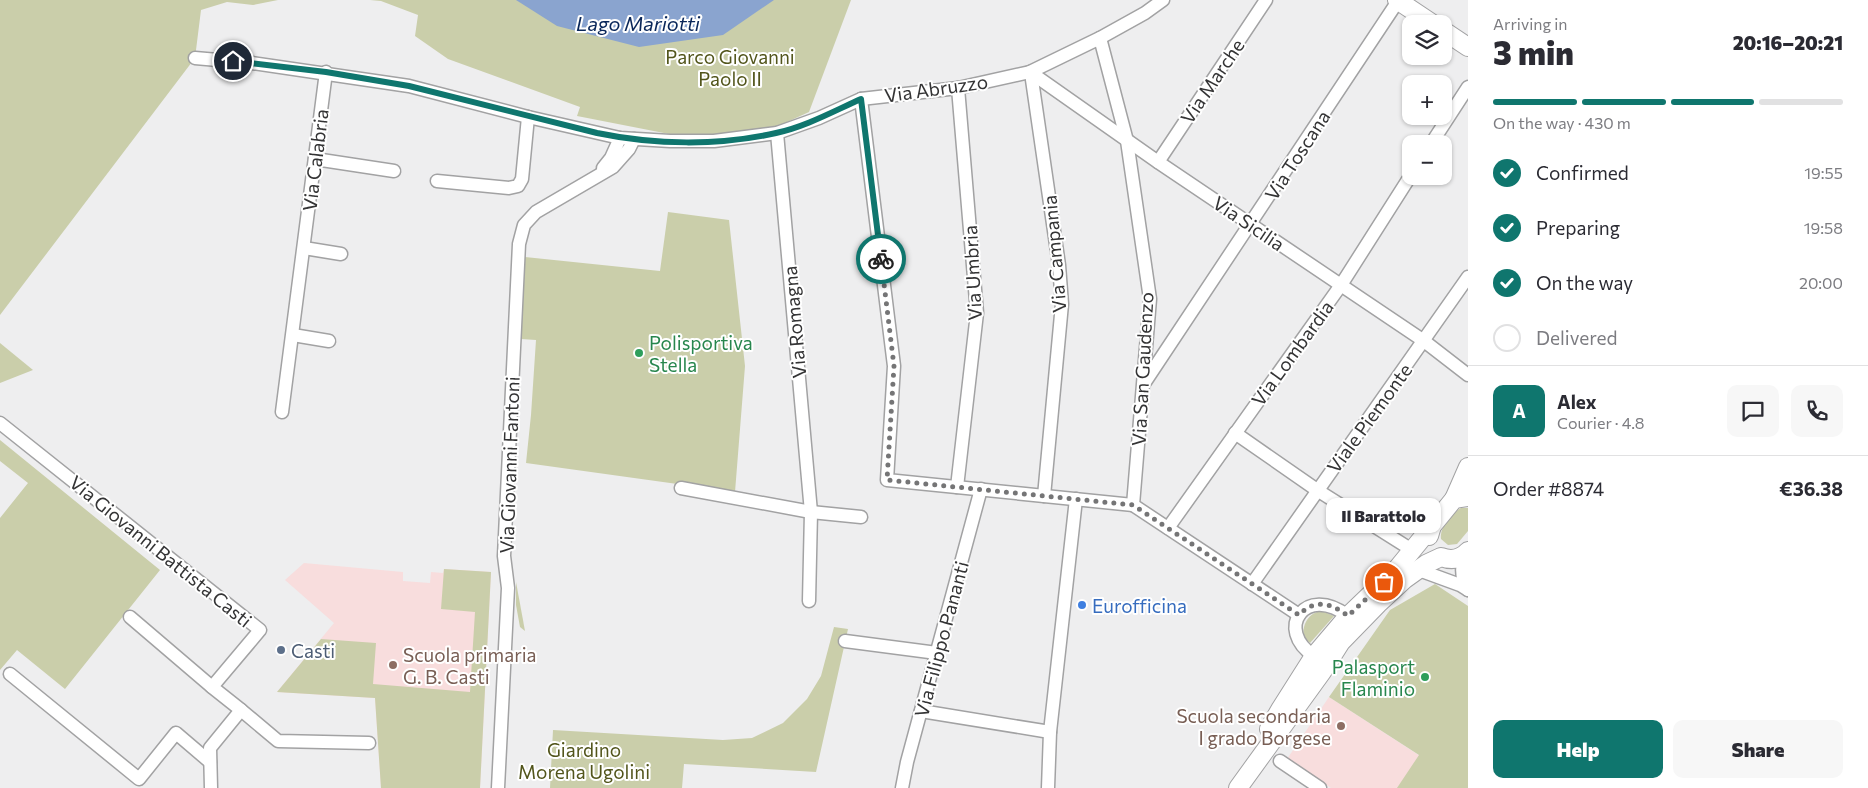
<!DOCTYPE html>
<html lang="en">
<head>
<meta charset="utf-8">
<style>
  :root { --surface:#fff; --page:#f7f7f7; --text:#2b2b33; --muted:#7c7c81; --line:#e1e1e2; --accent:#0f766e }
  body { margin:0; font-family:Commissioner,sans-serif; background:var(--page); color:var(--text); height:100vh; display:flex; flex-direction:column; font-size:19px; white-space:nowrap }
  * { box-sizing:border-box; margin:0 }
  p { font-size:16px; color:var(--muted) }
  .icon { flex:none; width:28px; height:28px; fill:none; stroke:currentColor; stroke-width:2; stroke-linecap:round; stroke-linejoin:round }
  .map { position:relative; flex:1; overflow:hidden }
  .side { display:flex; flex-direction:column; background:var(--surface); width:400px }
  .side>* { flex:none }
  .buttons { position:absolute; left:1402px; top:15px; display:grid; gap:10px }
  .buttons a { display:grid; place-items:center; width:50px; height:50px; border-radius:10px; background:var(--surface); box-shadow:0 1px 4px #0004; font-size:25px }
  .pin { position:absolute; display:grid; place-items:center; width:42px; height:42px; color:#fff; margin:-21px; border:2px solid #fff; border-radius:50%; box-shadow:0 1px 5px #0007 }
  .courier { position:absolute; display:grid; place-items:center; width:50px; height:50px; margin:-25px; border:4px solid #0f766e; border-radius:50%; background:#fff; color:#222; box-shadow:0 1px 6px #0007 }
  .bubble { position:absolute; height:35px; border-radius:10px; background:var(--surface); box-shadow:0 1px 4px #0004; font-size:16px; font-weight:800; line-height:35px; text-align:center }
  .overview em { font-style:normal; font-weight:800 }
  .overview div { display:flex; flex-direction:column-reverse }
  .overview { display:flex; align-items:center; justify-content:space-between; height:85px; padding:0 25px }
  h1 { font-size:32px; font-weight:800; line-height:38px }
  .bar { display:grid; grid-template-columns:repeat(4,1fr); gap:8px 5px; align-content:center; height:60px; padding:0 25px }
  .bar i { height:6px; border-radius:4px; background:var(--line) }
  .bar .selected { background:var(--accent) }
  .bar p { grid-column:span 4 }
  .line { display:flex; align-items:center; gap:12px; padding:0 25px; border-top:1px solid var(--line) }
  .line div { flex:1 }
  .round { display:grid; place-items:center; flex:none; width:52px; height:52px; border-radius:10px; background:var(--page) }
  ol { padding:0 25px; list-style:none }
  li { display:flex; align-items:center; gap:15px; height:55px }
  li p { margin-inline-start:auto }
  li .icon { padding:5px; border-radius:50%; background:var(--accent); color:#fff; stroke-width:4 }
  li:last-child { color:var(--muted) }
  li i { width:28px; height:28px; border:2px solid var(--line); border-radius:50% }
  .button { display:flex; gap:10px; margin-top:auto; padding:10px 25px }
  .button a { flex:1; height:58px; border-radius:10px; background:var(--accent); color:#fff; font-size:20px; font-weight:800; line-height:58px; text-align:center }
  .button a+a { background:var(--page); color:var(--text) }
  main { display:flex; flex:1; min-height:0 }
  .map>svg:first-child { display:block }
</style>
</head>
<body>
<main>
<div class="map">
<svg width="1468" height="788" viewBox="0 0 1468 788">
  <rect width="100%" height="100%" fill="#eeeeef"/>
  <g fill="#f8dddd">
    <path d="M304 563 403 572V581L430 583 431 572 443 573 444 569 491 572 480 788H381L375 698 277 692 334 623 285 580Z"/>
    <path d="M1329 697 1468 787V788H1331L1287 759Z"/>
  </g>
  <g fill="#caceaa">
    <path d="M0 0H278L253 5 227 2 201 10 195 58 0 315Z"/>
    <path d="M370 0H851L809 112 776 127 736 134H669L577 116 580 107 448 59 415 36 418 15 381 1Z"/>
    <path d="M668 212 729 220 745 366 735 492 526 463 531 415 536 340 521 339 525 257 660 271Z"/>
    <path d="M0 343 33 370 0 383Z"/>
    <path d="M0 440 160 570 65 689 17 650 0 670V518L28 483 0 461Z"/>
    <path d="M1461 508H1468V531L1457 544 1448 545 1441 539C1439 528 1452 513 1461 508Z"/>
    <path d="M444 569 491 572 480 788H381L375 698 277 692 321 639 376 643 373 684 470 692 475 612 441 609Z"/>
    <path d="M516 582 525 631 520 627 516 605Z"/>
    <path d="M1435 584 1468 606V788H1397L1419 755 1329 697 1390 610Z"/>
    <path d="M1322 611 1334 616 1310 643 1304 638C1301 625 1309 612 1322 611Z"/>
    <path d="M834 627 848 629 816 772 684 764 682 788H550L553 730 723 740 752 738 783 723 807 699 821 676Z"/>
  </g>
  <path fill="#8aa4cf" d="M516 0H774L723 35 639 47 557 26Z"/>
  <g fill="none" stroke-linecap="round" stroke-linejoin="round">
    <g stroke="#a2a2a3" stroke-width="15">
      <g id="street">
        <path d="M1100 38 1127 141 1150 299 1133 505 1299 615"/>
        <path d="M195 58 252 63 409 86 528 117 620 138 670 141H714L777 133 819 118 861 99 958 88 1030 72 1100 38 1145 13 1163 0"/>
        <path d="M1030 72 1158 162 1424 341 1468 375"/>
        <path d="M1031 73 1059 265 1062 304 1044 496"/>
        <path d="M861 99 894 366 887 480 1133 505"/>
        <path d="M777 133 811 512 809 601"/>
        <path d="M1431 144 1468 87"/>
        <path d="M315 159 394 171"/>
        <path d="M1158 162 1266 0"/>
        <path d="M603 168 611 158 620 138"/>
        <path d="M437 181 509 188 518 186 522 179 528 117"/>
        <path d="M304 248 341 254"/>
        <path d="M293 335 329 341"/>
        <path d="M1145 382 1398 1"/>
        <path d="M282 412 326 72"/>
        <path d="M0 423 260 630 212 687 241 710 210 748 211 788"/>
        <path d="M1235 433 1317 490 1412 550"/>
        <path d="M957 487 977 313 958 88"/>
        <path d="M681 488 811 512 861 517"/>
        <path d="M1168 528 1341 285 1411 175"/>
        <path d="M1468 551C1460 564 1460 576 1468 590"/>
        <path d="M1419 570 1460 585 1468 590"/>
        <path d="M1252 584 1468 277"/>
        <path d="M130 617 212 687"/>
        <path d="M845 641 937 653"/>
        <path d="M1314 656C1274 630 1305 583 1348 616"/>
        <path d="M10 674 139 779 176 733 210 762"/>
        <path d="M241 710 278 741 369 743"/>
        <path d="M921 711 1050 732"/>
        <path d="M1280 761 1320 788"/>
        <path d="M498 788 508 588 504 556 519 244 524 225 536 212 613 167 629 149 634 139"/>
        <path d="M902 788 907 762 981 489"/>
        <path d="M1048 788 1050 732 1076 499"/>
      </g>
    </g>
    <g stroke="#a2a2a3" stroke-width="20">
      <g id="secondary">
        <path d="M1397 0 1433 24"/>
        <path d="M1444 31 1468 47"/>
        <path d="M1454 499 1468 467"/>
        <path d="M1429 536 1432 526 1454 499 1468 497"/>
        <path d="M1269 729 1281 708 1314 656 1348 616 1396 570 1432 526"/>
        <path d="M1238 788 1322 672 1341 642 1378 604 1405 579 1426 564 1441 557C1452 561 1461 559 1468 551"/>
      </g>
    </g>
    <use href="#street" stroke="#fff" stroke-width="12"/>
    <use href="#secondary" stroke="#fff" stroke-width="18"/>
  </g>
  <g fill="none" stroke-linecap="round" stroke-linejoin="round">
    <path stroke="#757576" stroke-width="5" stroke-dasharray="0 9" d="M881 259 894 366 887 480 1133 505 1299 615C1315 598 1331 603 1348 616L1384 582"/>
    <path stroke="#0f766e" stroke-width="6" d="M233 61 326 72 409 86 597 133C655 145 718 146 776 133 805 127 834 111 861 99L881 259"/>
  </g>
  <g fill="#2e9e5b" stroke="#fff" stroke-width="2">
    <circle cx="639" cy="353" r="5"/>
    <circle cx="1425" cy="677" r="5"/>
  </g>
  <circle fill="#3f7fe0" stroke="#fff" stroke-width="2" cx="1082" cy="605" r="5"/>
  <circle fill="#5c6f8a" stroke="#fff" stroke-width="2" cx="281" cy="650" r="5"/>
  <g fill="#8d6e63" stroke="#fff" stroke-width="2">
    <circle cx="393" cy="665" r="5"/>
    <circle cx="1341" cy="726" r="5"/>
  </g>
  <g text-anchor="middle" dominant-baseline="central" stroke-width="4" stroke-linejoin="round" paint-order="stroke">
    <g font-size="19" fill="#52551b" stroke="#fff">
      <text x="730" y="56">Parco Giovanni<tspan x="730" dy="22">Paolo II</tspan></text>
      <text x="584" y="749">Giardino<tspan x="584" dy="22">Morena Ugolini</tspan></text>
    </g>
    <g font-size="19" fill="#343435" stroke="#fff">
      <text transform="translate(1212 81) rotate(-56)">Via Marche</text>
      <text transform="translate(936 88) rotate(-8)">Via Abruzzo</text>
      <text transform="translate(1297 155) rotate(-57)">Via Toscana</text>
      <text transform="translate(315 160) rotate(-83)">Via Calabria</text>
      <text transform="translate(1249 223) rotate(34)">Via Sicilia</text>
      <text transform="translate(1054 254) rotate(-95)">Via Campania</text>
      <text transform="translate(972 273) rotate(-93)">Via Umbria</text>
      <text transform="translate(794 322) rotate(-95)">Via Romagna</text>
      <text transform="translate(1292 353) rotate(-54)">Via Lombardia</text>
      <text transform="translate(1142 369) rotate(-87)">Via San Gaudenzo</text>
      <text transform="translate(1369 418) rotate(-54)">Viale Piemonte</text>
      <text transform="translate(509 465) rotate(-88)">Via Giovanni Fantoni</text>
      <text transform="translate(161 551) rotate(39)">Via Giovanni Battista Casti</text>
      <text transform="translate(941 639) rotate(-75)">Via Filippo Pananti</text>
    </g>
    <g font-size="19" fill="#27864d" stroke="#fff" text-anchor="start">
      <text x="649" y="342">Polisportiva<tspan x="649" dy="22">Stella</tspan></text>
      <text x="1415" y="666" text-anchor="end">Palasport<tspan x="1415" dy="22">Flaminio</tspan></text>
    </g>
    <g font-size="19" fill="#366cbe" stroke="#fff" text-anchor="start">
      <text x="1092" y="605">Eurofficina</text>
    </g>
    <g font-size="19" fill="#4e5e75" stroke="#fff" text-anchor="start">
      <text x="291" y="650">Casti</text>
    </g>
    <g font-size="19" fill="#785e54" stroke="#fff" text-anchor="start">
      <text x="403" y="654">Scuola primaria<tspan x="403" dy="22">G. B. Casti</tspan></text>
      <text x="1331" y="715" text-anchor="end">Scuola secondaria<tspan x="1331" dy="22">I grado Borgese</tspan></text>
    </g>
    <g font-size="20" font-style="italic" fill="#092659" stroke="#fff">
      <text x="638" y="23">Lago Mariotti</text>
    </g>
  </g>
</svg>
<div class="buttons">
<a><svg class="icon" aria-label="layers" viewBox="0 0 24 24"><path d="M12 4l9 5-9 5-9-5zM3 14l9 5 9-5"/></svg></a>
<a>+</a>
<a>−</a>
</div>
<div class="pin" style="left:1384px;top:582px;background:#ea580c"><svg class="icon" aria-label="bag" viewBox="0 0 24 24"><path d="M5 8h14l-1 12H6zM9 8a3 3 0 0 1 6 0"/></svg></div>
<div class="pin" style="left:233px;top:61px;background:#1f2937"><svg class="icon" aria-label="home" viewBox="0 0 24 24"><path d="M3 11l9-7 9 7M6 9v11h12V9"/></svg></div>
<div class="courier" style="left:881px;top:259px"><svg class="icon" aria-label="bike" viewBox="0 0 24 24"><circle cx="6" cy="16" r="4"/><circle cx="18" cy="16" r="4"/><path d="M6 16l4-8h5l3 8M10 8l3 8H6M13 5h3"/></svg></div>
<div class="bubble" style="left:1326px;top:498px;width:115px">Il Barattolo</div>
</div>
<section class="side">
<div class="overview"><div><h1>3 min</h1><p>Arriving in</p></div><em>20:16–20:21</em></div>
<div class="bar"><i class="selected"></i><i class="selected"></i><i class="selected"></i><i></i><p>On the way · 430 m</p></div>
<ol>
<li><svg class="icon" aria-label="check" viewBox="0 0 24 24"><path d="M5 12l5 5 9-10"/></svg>Confirmed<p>19:55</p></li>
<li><svg class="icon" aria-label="check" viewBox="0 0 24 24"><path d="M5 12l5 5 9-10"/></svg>Preparing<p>19:58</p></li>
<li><svg class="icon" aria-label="check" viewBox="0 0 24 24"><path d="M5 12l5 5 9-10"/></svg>On the way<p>20:00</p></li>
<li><i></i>Delivered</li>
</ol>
<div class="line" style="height:90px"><b class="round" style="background:var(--accent);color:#fff">A</b><div><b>Alex</b><p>Courier · 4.8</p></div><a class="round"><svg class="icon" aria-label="chat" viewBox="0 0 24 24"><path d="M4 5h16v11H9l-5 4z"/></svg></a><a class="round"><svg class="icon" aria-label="phone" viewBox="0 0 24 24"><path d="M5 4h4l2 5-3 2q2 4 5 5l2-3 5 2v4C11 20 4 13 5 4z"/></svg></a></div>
<div class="line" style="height:65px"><div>Order #8874</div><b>€36.38</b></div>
<div class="button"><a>Help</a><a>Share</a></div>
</section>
</main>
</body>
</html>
